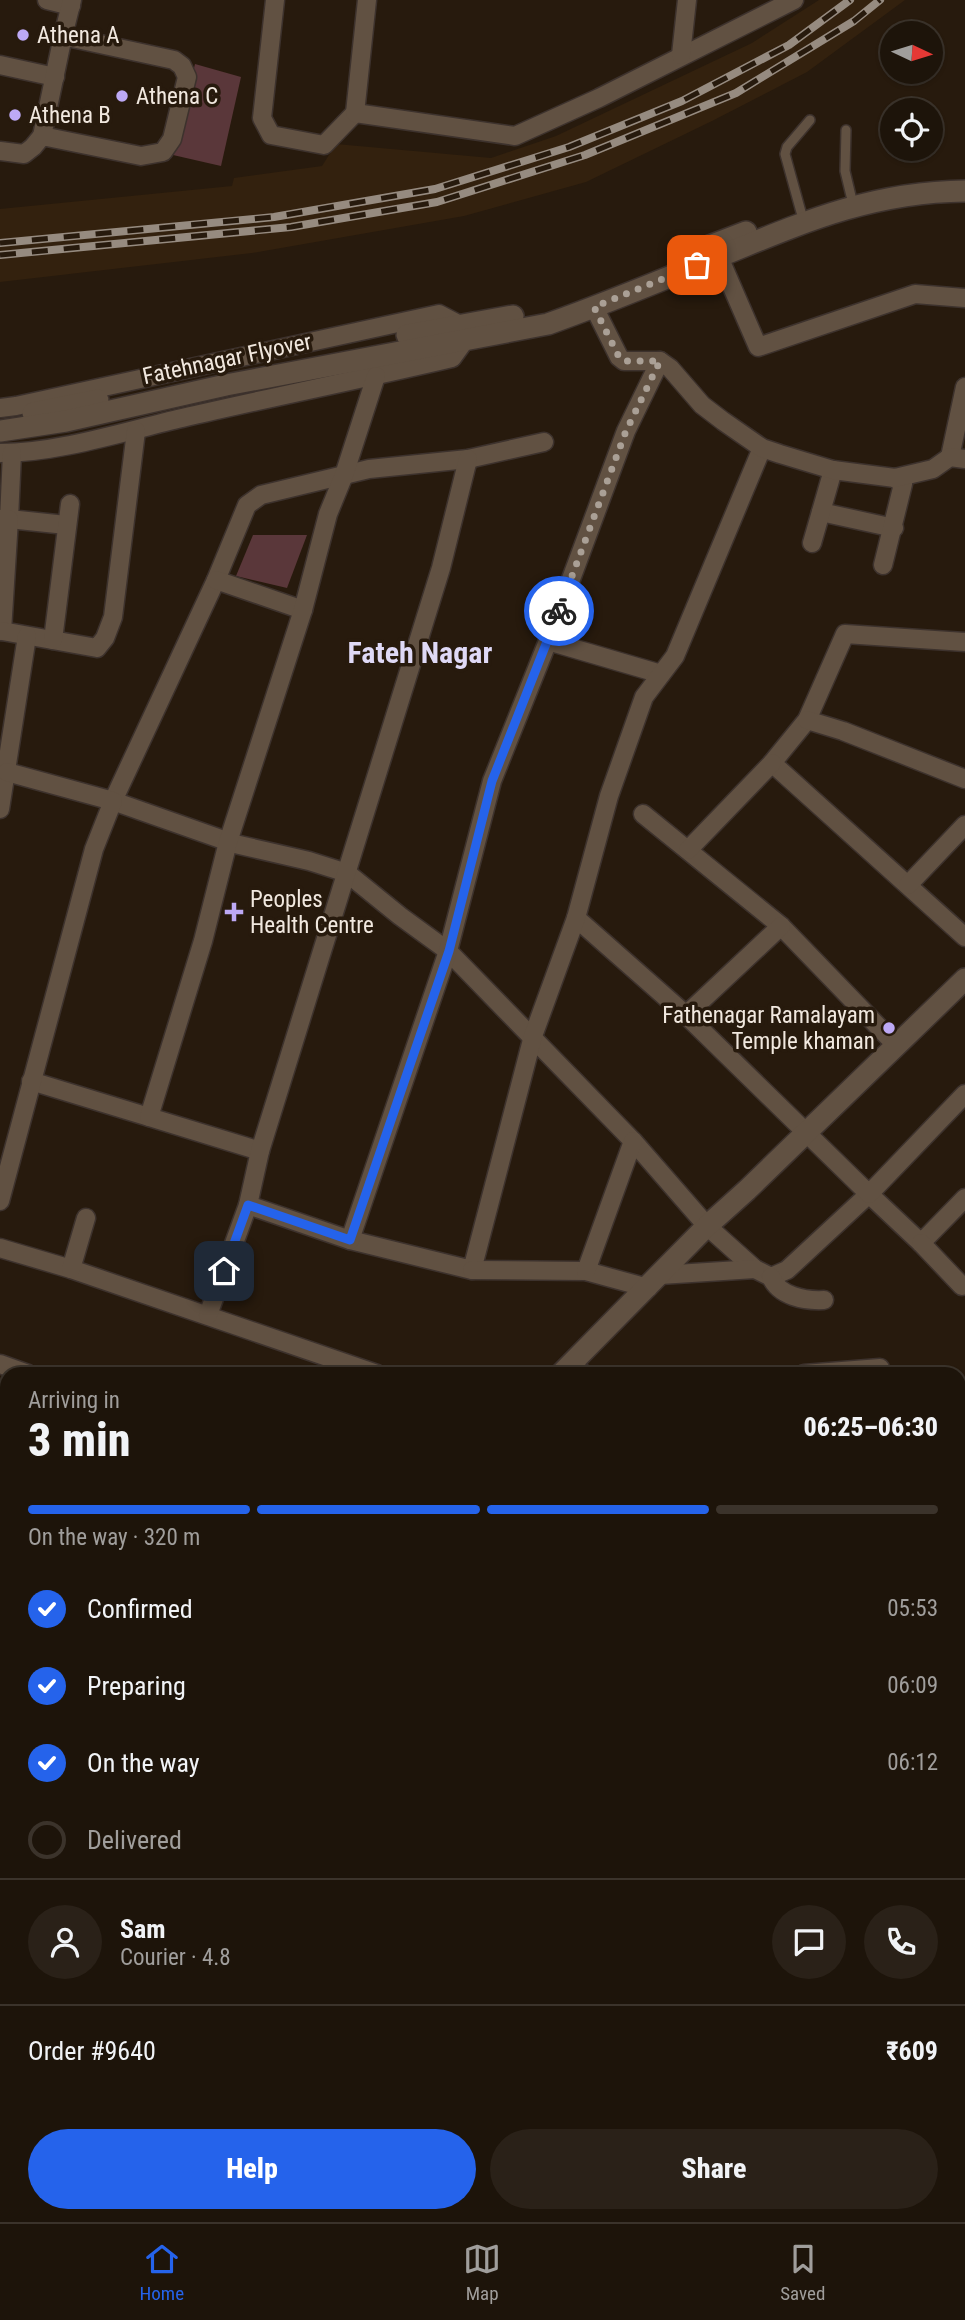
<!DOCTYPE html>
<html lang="en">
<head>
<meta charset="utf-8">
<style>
  :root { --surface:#1d140a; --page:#2a2118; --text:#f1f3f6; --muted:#a09e9c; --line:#3b332b; --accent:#2563eb }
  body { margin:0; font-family:"Roboto Condensed",sans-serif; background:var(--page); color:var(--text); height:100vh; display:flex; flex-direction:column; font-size:26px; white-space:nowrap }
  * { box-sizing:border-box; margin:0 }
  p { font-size:23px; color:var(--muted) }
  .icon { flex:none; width:38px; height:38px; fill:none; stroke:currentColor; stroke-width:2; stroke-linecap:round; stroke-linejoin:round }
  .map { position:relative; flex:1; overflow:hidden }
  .details { position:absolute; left:0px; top:1367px; width:966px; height:856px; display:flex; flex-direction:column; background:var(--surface); border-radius:21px 21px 0 0; box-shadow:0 2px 5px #0004,0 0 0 2px var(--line) }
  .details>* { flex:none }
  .needle { width:46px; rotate:94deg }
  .buttons { position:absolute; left:880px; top:21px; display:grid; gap:14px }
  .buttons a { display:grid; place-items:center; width:63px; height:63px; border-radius:50%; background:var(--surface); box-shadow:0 2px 5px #0004,0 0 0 2px var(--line); font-size:35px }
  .pin { position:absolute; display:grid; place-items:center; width:60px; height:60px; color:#fff; margin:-30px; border-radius:14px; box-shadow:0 4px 10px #0006 }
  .courier { position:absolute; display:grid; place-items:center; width:70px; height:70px; margin:-35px; border:5px solid #2563eb; border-radius:50%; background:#fff; color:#222; box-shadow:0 2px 9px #0007 }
  .summary em { font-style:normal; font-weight:800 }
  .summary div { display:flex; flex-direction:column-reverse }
  .summary { display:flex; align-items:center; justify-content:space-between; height:119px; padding:0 28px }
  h1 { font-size:46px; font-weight:800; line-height:52px }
  .bar { display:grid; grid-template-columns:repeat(4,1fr); gap:10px 7px; align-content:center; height:84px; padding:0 28px }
  .bar i { height:9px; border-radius:5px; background:var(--line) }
  .bar .on { background:var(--accent) }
  .bar p { grid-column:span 4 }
  .line { display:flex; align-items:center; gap:18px; padding:0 28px; border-top:2px solid var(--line) }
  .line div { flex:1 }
  .round { display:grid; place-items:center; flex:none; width:74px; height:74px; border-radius:37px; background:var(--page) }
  ol { padding:0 28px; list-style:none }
  li { display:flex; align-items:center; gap:21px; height:77px }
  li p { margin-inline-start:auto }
  li .icon { padding:7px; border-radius:50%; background:var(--accent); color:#fff; stroke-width:4 }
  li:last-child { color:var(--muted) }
  li i { width:38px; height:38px; border:4px solid var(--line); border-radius:50% }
  .primary-button { display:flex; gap:14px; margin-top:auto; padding:14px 28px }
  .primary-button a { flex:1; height:80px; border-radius:42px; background:var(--accent); color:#fff; font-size:28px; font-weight:800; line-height:80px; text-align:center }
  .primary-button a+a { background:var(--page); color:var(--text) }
  .tab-bar { display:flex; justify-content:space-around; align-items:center; height:98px; border-top:2px solid var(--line); background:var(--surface); font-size:19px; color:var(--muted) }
  .tab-bar a { display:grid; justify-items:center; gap:4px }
  .tab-bar .on { color:var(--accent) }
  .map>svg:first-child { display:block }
</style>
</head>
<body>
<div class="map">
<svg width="965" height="2222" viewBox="0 0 965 2222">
  <rect width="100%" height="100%" fill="#271a0d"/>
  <g fill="#33210e">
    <path d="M819 0H905L807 72 712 121 586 182 464 216 252 253 0 282V209L232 186 234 178 322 166 336 144 491 158 556 136 752 43Z"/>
    <path d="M0 1716 7 1717V2216H634L631 2222H0Z"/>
  </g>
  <g fill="#5a373a">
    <path d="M195 64 241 77 221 166 173 155Z"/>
    <path d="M253 535H307L287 588 236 576Z"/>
    <path d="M0 1847 7 1848V1931L0 1937Z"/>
  </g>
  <path fill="#596334" stroke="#878b67" stroke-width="2" d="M0 1600 7 1603V1706H0Z"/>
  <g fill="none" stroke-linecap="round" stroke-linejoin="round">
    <path stroke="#596334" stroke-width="19" d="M959 1770 965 1777"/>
    <g stroke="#5e5246" stroke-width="47">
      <path d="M0 2176 7 2171"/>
      <path d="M166 2222 171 2216"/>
    </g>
    <g stroke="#3d322d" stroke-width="12">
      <g id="lane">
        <path d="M846 130 845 171 851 196"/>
        <path d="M801 212 785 154 787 147 810 120"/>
        <path d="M0 1730 7 1731"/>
        <path d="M0 1833 7 1835"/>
        <path d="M624 2222 627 2216"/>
      </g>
    </g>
    <g stroke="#3d322d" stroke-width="21">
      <g id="street">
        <path d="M47 0 71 6"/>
        <path d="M275 0 262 118 271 135 324 145 355 113"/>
        <path d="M367 0 355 113 515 136 599 98 794 0"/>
        <path d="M681 55 687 0"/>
        <path d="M0 65 55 77"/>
        <path d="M42 136 63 36"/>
        <path d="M0 151 24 154 33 147 42 136 141 156 163 152 172 139 187 77 182 66 174 60 63 36 72 0"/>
        <path d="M719 257 758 347 915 294 965 298"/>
        <path d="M594 307 619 357 624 361H660"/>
        <path d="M0 408 16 406 439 314 460 325"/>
        <path d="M544 442 468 459 369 469 261 495 247 505 216 580 113 801 235 844 309 861 347 873 400 916 448 951 633 1141 707 1226 755 1269 771 1277 787 1270 869 1194 921 1243 965 1198"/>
        <path d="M0 453C58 453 126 431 182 418 272 397 363 379 452 358L465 340"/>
        <path d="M12 453 9 519 66 525"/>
        <path d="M950 457 965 387"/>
        <path d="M821 512 894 528"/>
        <path d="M0 519H9L2 631H0"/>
        <path d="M812 543 833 470"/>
        <path d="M883 565 903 484 895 478"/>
        <path d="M216 580 303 610"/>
        <path d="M2 631 97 648 105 638 113 617 136 431"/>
        <path d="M53 640 70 504"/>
        <path d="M548 641 661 674"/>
        <path d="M965 642 845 634 807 720 772 763 965 937"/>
        <path d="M807 720 843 731 965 779"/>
        <path d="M0 809 27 636"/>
        <path d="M643 814 781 926 897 1046"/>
        <path d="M688 850 772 763"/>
        <path d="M908 885 965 825"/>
        <path d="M576 918 686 1015 869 1194 965 1094"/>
        <path d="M686 1015 781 926"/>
        <path d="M31 1081 149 1117"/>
        <path d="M260 1151 149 1117 203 941 228 842 303 610 328 514 344 475 376 376"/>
        <path d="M0 1201 94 849 113 801 7 772"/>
        <path d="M248 1205 350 1240 472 1270 533 1036 576 918 609 796 644 697 675 656 762 448"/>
        <path d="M350 1240 448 951 492 781 548 641 626 431 660 361 670 368 702 405 723 421 762 448 780 454 833 470 895 478 933 469 950 457 965 459"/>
        <path d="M921 1243 962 1286"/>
        <path d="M0 1248 71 1269 377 1374"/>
        <path d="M71 1269 86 1218"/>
        <path d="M472 1270 586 1271 648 1288"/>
        <path d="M586 1271 633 1141"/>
        <path d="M660 1275 755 1269"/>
        <path d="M771 1277C779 1296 804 1301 824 1300"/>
        <path d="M208 1315 248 1205 260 1151 441 568 468 459"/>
        <path d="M0 1364 28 1374"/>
        <path d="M568 1366 584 1374"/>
        <path d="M804 1374 880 1368"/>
        <path d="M0 1485 7 1487"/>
        <path d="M959 1895 965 1898"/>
        <path d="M959 1979 965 1982"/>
        <path d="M959 2046 965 2049"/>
        <path d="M959 2164 965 2167"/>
        <path d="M849 2216 850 2222"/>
      </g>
    </g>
    <g stroke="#3d322d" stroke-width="24">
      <g id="secondary">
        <path d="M681 257 746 232"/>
        <path d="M407 335 513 316"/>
        <path d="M33 413 98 400"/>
        <path d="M0 431 66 421 226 385 548 324C607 303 665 279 723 255 806 221 873 192 965 191"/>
        <path d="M561 1374 707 1226 747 1190 965 979"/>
        <path d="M959 1707 965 1702"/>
        <path d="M676 2222 679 2216"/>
      </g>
    </g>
    <use href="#lane" stroke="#615142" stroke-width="9"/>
    <use href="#street" stroke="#615142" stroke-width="18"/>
    <use href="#secondary" stroke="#615142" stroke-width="21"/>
    <g stroke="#968b80" stroke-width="8">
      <g id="rail">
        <path d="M0 243 274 217 435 189 569 147 682 101 789 45 850 0"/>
        <path d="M0 255 291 227 437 202 585 155 736 93 854 21 880 0"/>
      </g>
    </g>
    <use href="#rail" stroke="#271a0d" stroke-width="5" stroke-dasharray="16" stroke-linecap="butt"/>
  </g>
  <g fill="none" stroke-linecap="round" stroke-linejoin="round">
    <path stroke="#aaa096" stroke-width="7" stroke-dasharray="0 12.6" d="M559 611 626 431 660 361H624L619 357 594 307 697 265"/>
    <path stroke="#2563eb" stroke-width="9" d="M224 1271 248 1205 350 1240 449 951 492 781 559 611"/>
  </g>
  <g fill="#bda9f5" stroke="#271a0d" stroke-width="2.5">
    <circle cx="23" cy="35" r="7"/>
    <circle cx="122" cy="96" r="7"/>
    <circle cx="15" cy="115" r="7"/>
    <path d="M230.5 901.5h7v7h7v7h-7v7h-7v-7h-7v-7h7z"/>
    <circle cx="889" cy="1028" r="7"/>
  </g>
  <g text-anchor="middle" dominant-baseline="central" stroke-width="7" stroke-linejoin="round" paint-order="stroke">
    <g font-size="23" fill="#f1e8df" stroke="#271a0d" text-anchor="start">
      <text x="37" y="35">Athena A</text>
      <text x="136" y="96">Athena C</text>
      <text x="29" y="115">Athena B</text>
      <text x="250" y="899">Peoples<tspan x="250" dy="26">Health Centre</tspan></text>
      <text x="875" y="1015" text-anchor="end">Fathenagar Ramalayam<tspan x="875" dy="26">Temple khaman</tspan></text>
    </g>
    <g font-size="23" fill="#f1e8df" stroke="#271a0d">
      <text transform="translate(227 359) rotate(-12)">Fatehnagar Flyover</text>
    </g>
    <g font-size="30" font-weight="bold" fill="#dfd9f6" stroke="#271a0d">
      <text x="420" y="652">Fateh Nagar</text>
    </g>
  </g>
</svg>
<div class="buttons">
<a><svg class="needle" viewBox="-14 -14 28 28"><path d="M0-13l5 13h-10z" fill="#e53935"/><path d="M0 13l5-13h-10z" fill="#a09e9c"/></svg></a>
<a><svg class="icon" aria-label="locate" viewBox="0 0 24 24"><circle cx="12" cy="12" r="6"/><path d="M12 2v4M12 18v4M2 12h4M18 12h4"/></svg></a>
</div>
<div class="pin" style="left:697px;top:265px;background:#ea580c"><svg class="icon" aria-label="bag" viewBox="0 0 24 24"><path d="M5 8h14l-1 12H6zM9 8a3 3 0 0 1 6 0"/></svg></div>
<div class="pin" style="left:224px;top:1271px;background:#1f2937"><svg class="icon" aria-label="home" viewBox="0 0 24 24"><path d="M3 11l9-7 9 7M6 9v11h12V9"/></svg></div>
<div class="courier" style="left:559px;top:611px"><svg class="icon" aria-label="bike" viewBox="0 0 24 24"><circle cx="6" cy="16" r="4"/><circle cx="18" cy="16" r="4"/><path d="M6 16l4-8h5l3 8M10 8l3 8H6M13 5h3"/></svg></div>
<section class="details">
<div class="summary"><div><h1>3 min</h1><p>Arriving in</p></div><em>06:25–06:30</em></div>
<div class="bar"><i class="on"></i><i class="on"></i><i class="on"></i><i></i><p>On the way · 320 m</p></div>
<ol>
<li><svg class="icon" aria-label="check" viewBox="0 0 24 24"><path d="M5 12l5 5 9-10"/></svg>Confirmed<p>05:53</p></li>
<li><svg class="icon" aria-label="check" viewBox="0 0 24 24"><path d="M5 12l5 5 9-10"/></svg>Preparing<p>06:09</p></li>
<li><svg class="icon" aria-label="check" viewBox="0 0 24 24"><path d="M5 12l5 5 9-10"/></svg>On the way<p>06:12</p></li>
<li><i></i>Delivered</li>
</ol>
<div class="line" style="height:126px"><a class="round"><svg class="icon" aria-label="person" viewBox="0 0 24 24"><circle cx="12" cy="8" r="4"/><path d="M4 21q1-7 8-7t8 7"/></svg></a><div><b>Sam</b><p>Courier · 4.8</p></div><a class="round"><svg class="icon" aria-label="chat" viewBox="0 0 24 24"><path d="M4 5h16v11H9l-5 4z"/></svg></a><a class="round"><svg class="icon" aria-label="phone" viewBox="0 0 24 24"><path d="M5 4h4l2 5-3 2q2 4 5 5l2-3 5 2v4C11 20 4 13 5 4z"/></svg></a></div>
<div class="line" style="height:91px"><div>Order #9640</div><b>₹609</b></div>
<div class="primary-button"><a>Help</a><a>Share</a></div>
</section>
</div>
<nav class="tab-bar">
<a class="on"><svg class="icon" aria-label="home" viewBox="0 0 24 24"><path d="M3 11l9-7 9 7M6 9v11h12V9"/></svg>Home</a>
<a><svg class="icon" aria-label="map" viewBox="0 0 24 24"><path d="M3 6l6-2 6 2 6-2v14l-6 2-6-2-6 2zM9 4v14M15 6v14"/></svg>Map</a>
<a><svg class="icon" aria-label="saved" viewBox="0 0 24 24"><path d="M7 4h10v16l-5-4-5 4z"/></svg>Saved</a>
</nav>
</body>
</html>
